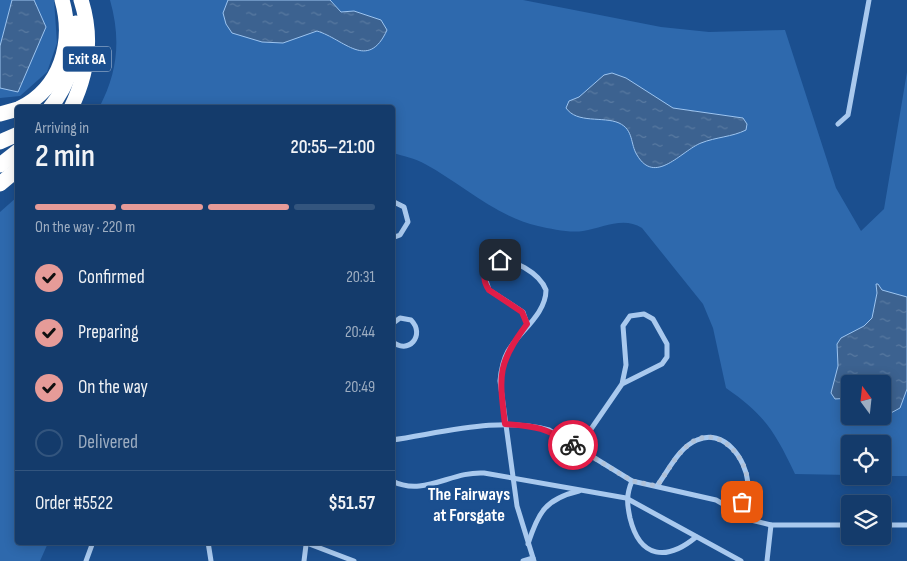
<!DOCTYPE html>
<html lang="en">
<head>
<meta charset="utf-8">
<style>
  :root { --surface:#143b6b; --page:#1d4271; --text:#f1f3f6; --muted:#9dadc1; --line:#33557e; --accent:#e69b98 }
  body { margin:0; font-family:"Sofia Sans Condensed",sans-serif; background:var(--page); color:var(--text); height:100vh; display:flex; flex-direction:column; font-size:19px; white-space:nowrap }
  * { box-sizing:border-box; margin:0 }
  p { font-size:16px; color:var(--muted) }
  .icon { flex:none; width:28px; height:28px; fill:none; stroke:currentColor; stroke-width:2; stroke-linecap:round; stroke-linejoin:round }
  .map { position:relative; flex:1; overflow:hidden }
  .drawer { position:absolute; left:15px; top:105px; width:380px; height:440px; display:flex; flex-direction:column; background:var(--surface); border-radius:5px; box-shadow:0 2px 12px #0003,0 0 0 1px var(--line) }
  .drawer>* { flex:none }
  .needle { width:32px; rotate:345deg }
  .fabs { position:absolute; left:841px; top:375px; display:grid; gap:10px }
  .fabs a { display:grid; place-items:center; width:50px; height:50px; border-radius:5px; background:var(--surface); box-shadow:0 2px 12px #0003,0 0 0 1px var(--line); font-size:25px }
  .pin { position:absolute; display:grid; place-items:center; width:42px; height:42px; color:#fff; margin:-21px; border-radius:10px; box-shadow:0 2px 8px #0006 }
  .courier { position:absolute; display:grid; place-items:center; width:50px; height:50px; margin:-25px; border:4px solid #e11d48; border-radius:50%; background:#fff; color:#222; box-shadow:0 1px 6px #0007 }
  .summary em { font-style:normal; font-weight:600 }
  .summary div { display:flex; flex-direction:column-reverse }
  .summary { display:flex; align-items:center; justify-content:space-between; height:85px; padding:0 20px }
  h1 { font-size:32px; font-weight:600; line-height:38px }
  .bar { display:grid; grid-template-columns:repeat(4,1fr); gap:8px 5px; align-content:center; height:60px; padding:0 20px }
  .bar i { height:6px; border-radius:4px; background:var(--line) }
  .bar .selected { background:var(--accent) }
  .bar p { grid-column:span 4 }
  .line { display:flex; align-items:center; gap:12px; padding:0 20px; border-top:1px solid var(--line) }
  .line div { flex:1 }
  ol { padding:0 20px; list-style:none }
  li { display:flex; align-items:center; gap:15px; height:55px }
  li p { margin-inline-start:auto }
  li .icon { padding:5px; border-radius:50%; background:var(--accent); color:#111; stroke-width:4 }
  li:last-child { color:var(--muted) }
  li i { width:28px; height:28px; border:2px solid var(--line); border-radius:50% }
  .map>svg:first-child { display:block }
</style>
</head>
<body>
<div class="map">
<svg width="907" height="561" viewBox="0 0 907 561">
  <defs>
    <pattern id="water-ripples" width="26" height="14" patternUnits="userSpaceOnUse" patternTransform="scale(1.25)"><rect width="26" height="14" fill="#3c6290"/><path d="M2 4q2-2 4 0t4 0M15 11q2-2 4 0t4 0" fill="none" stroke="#597aa1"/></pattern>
  </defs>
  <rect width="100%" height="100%" fill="#1b4f8f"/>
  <g fill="#2e69ad" fill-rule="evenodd">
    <path d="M0 0H12L0 46Z"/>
    <path d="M34 0H54L57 43 47 72 20 96 0 98V88L3 89 46 27Z"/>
    <path d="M110 0H523L661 27 709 32 785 30 836 188 861 231 884 209 907 72V476H883L882 444H850V475L795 474C775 432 765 415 726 388L713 328 703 304 642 228C623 216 603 228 583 231 569 233 552 229 538 226 495 216 462 184 425 164 415 158 403 156 393 153L392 108H99C118 72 121 39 110 0ZM850 384H882V416H850Z"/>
    <path d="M17 197 18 542 48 543 40 561H0V212Z"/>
  </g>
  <g fill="url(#water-ripples)" stroke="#9cc4f0">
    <path d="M12 0H34L46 27 18 92 0 88V46Z"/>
    <path d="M228 0H330L341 12 354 11 381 20 387 30C368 72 344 39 317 31L283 43 262 42 232 33 226 24 223 13Z"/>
    <path d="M612 73 626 78 673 108 743 118 747 124 746 130C732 137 716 137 701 143 681 151 655 186 637 155 630 144 634 130 619 123 603 116 577 124 566 108L569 101 579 97 604 75Z"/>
    <path d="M876 284H878L882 290 907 297V389L900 408 889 414 883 412 882 384H850V398L835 399 831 393 838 366 837 344 841 338 864 326 872 318 877 293Z"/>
  </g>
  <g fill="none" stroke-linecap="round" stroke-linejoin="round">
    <g stroke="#a9c9ee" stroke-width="5">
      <path d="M838 124 848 115 869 0"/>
      <path d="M392 201 404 207 408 222 400 235 392 238"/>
      <path d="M392 324 400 318 411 320C426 335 408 356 392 341"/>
      <path d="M527 324 523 312 489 290 484 274 495 262C512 256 540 274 546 290 546 314 520 331 508 351 503 360 501 370 500 381L517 506 534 561"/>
      <path d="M392 440C441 433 502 416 549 430L632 481 716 500 751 520 771 525H850"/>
      <path d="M578 448 622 384 662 364 667 357V344L653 319 644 314 630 316 623 326 626 365 622 384"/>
      <path d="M392 481C424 497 451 471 484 473L626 498 741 561"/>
      <path d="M632 481C626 495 627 504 630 518 640 559 667 561 696 537"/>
      <path d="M657 486C668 471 679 447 697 440 724 428 746 459 748 483 749 493 742 503 738 511"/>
      <path d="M882 525H907"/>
      <path d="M208 542 211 561"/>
      <path d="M304 542 354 561"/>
      <path d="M528 544C538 513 545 499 579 491"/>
      <path d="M86 561 93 542"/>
      <path d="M304 561 306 545"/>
      <path d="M523 561 533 558"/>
      <path d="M767 561 771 525"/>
    </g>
    <g stroke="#fff" stroke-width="15">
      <path d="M20 108C61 88 74 42 62 0"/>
      <path d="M50 108C69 84 79 54 76 23"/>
      <path d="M71 108C88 73 93 37 81 0"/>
      <path d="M0 114 18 109"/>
      <path d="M0 142 18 134"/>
      <path d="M0 165 18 151"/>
      <path d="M0 184 18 169"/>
    </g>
  </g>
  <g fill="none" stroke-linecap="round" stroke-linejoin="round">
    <path stroke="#afc1d8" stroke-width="5" stroke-dasharray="0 9" d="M573 445 632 481 657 486C668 471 680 447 697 439 724 429 747 460 748 484 748 490 745 496 742 502"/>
    <path stroke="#e11d48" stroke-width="6" d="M500 260C485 265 480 277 489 290L522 312 527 324C497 364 499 375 505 424 537 426 546 428 573 445"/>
  </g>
  <g text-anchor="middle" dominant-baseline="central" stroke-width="5" stroke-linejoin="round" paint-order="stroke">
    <rect fill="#1b4f8f" stroke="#bbcadd" stroke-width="1" x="63" y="46.5" width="48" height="25" rx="4"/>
    <g font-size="15" font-weight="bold" fill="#fff">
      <text x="87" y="59">Exit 8A</text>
    </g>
    <g font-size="18" font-weight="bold" fill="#fff" stroke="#1b4f8f">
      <text x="469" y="494">The Fairways<tspan x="469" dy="21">at Forsgate</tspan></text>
    </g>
  </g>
</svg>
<div class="fabs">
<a><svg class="needle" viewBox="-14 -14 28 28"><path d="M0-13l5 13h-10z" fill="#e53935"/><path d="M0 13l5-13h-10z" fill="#9dadc1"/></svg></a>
<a><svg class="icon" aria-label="locate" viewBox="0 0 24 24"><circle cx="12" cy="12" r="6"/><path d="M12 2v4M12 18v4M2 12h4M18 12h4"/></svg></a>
<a><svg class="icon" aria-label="layers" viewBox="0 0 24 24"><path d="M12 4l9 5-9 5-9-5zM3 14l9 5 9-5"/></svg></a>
</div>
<div class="pin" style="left:742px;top:502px;background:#ea580c"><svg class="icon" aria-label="bag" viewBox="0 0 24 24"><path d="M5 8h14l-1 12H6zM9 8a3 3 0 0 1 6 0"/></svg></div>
<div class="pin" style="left:500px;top:260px;background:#1f2937"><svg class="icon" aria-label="home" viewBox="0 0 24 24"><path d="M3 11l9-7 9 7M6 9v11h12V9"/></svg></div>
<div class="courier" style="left:573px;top:445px"><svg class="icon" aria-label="bike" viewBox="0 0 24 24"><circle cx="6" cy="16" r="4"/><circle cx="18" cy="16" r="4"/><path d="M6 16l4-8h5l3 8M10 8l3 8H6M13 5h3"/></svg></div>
<section class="drawer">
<div class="summary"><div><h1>2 min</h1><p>Arriving in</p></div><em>20:55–21:00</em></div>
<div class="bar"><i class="selected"></i><i class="selected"></i><i class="selected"></i><i></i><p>On the way · 220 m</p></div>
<ol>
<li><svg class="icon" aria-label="check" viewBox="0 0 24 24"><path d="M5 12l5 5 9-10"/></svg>Confirmed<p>20:31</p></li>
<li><svg class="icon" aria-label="check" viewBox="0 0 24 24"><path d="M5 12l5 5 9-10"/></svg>Preparing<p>20:44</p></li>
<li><svg class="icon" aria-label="check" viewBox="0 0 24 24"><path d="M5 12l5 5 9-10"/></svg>On the way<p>20:49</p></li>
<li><i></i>Delivered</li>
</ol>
<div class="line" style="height:65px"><div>Order #5522</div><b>$51.57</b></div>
</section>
</div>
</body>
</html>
